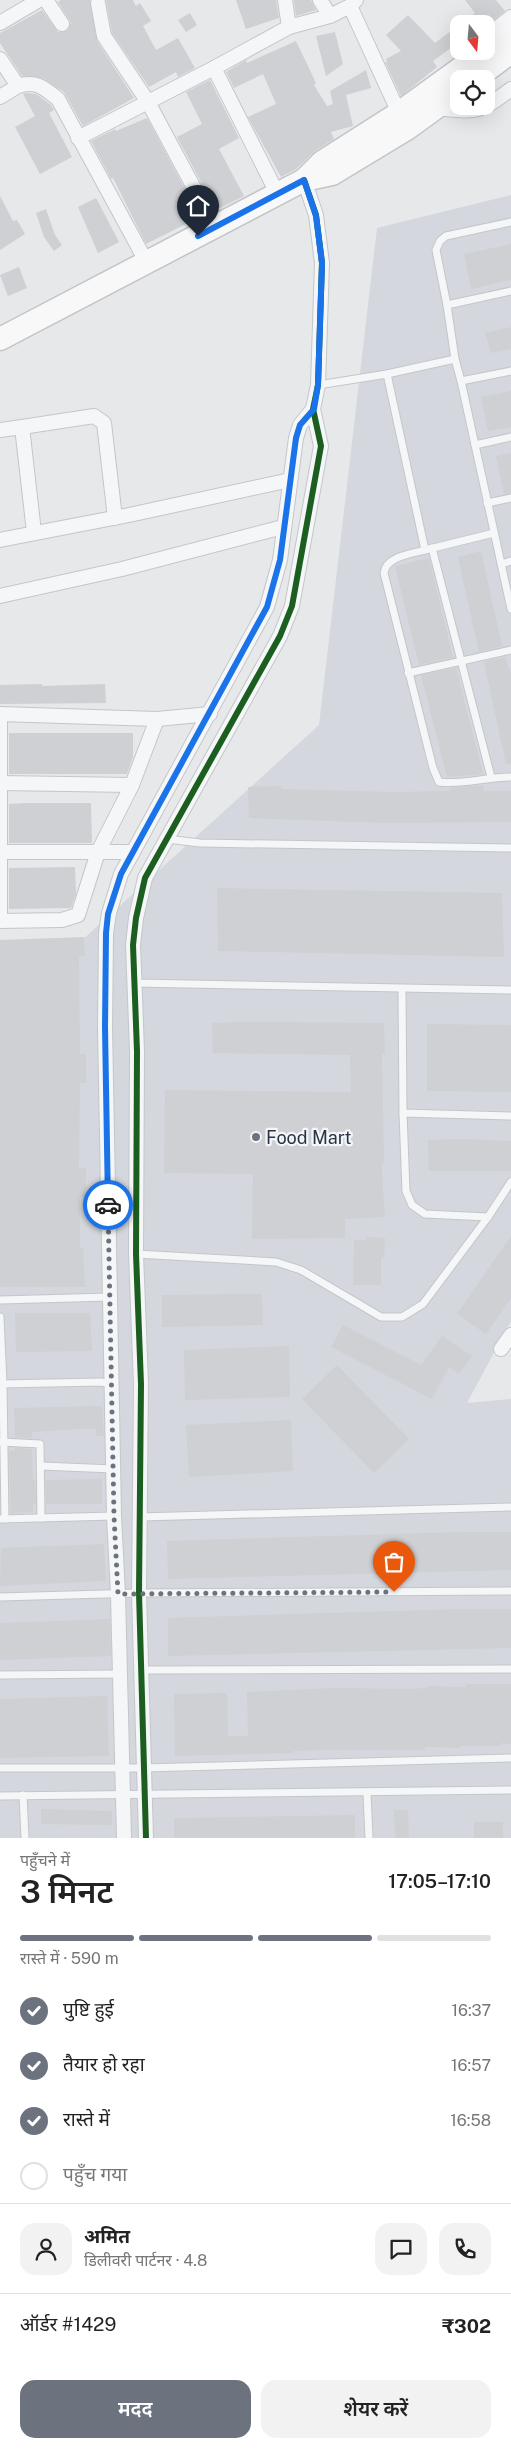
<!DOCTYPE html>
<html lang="hi">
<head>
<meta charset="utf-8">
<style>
  :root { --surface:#fff; --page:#f2f2f2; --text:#222; --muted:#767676; --line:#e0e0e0; --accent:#6c737f }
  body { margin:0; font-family:"Public Sans","Noto Sans Devanagari",sans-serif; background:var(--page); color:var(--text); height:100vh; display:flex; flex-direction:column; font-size:19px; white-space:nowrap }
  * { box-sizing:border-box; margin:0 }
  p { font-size:16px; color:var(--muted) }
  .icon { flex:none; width:28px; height:28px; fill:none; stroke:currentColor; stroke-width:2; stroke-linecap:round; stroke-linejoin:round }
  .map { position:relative; height:1838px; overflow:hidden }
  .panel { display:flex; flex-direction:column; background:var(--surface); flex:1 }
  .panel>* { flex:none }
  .needle { width:32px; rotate:164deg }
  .buttons { position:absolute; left:450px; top:15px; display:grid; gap:10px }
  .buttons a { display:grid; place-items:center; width:45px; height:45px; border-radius:10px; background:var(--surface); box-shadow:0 5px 20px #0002; font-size:25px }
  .pin { position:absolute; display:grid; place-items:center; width:42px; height:42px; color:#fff; margin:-51px -21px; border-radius:50% 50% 50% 0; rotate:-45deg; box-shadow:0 0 5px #0007 }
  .pin .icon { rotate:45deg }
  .courier { position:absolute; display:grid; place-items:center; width:50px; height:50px; margin:-25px; border:4px solid #1a73e8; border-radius:50%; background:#fff; color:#222; box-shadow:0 1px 6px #0007 }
  .headline em { font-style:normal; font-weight:600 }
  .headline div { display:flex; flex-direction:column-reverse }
  .headline { display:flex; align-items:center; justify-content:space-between; height:85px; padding:0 20px }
  h1 { font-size:32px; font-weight:600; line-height:38px }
  .bar { display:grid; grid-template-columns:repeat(4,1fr); gap:8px 5px; align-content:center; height:60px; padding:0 20px }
  .bar i { height:6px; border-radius:4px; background:var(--line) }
  .bar .on { background:var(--accent) }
  .bar p { grid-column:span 4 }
  .line { display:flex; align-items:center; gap:12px; padding:0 20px; border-top:1px solid var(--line) }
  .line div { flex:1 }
  .round { display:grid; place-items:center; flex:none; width:52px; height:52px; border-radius:15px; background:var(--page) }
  ol { padding:0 20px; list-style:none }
  li { display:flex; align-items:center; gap:15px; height:55px }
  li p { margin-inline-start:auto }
  li .icon { padding:5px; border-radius:50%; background:var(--accent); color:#fff; stroke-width:4 }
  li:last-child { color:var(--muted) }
  li i { width:28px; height:28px; border:2px solid var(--line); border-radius:50% }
  .primary-button { display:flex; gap:10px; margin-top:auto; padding:10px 20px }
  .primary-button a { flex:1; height:58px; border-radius:15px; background:var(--accent); color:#fff; font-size:20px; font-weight:600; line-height:58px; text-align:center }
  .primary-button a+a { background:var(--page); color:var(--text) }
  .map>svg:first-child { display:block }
</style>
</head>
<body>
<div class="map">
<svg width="511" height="1838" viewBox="0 0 511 1838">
  <rect width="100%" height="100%" fill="#e6e8ea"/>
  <path fill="#d4d7dd" d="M511 195V1321L467 1403 511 1399V1838H0V953L70 951 319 725 377 228Z"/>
  <g fill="#ced0d3">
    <path d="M61 0H90L97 41 134 98 83 126 64 92 42 78 22 76 0 43V33L42 10 58 32 67 31 71 23 58 2Z"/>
    <path d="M106 0H133L136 6 140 3 151 21 143 26 156 50 178 38 195 68 178 77 176 72 149 87 112 33Z"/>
    <path d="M236 0H276L279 18 246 29Z"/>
    <path d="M294 0H311L316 10 296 16Z"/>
    <path d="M465 0H496L505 11 489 24H461L475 13Z"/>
    <path d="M190 13 197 25 186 32 178 20Z"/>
    <path d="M408 15 435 43 459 25V42L433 61 437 67 401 96 385 62H387L386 59 401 51 386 35Z"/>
    <path d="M335 32 343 64 326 76 316 36Z"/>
    <path d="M296 41 316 83 314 85 327 106 333 104 330 91 366 70 371 88 346 95 353 126 331 132 334 139 315 151 296 169 281 177 248 117 276 104 263 74 234 88 226 72 246 60 247 63Z"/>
    <path d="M210 80 239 138 219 149 244 196 216 210 177 137 202 124 186 92Z"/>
    <path d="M26 93 36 94 51 105 54 110 49 113 72 157 40 174 15 127 35 116 23 94Z"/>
    <path d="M147 118 200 217 146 244 113 178 111 179 91 141 115 129 116 131Z"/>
    <path d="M0 196 13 221 17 220 25 234 0 250Z"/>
    <path d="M96 198 119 242 98 253 78 207Z"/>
    <path d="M46 209 55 235 62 245 54 251 44 237 36 213Z"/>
    <path d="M511 244V280L471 289 464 254Z"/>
    <path d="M19 267 27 288 8 296 0 275Z"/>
    <path d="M511 327V349L491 353 485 333Z"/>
    <path d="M511 391V427L488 431 481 397Z"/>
    <path d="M511 453V493L504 494 496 456Z"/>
    <path d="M481 551 502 646 479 652 458 557Z"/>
    <path d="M429 558 453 657 419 665 395 566Z"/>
    <path d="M505 657 511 674V764H506L484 662Z"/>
    <path d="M456 668 483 774 447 777 421 675Z"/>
    <path d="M42 684V686L105 684 106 703 0 704V685Z"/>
    <path d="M9 733H133V757L127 774H9Z"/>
    <path d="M483 785 484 791H511V822L384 823 249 818 248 787 281 786V789L393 792 450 791 449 788Z"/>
    <path d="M26 803H91L92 843H9V804Z"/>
    <path d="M75 867 76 894 71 908 9 909V868Z"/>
    <path d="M217 888 502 893 504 957 218 951Z"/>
    <path d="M84 937 85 956 79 957 80 1054H86V1083H80L79 1168H86V1197H80V1248H83L85 1287H0V940Z"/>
    <path d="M246 1022 384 1023 385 1054H382L384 1163H382V1174L385 1217 345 1219V1238L252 1239 253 1174 164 1173 165 1090 351 1092 350 1055 213 1053 212 1023Z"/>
    <path d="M427 1024 511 1025V1092L427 1091Z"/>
    <path d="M463 1139 511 1141V1171H429L428 1140Z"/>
    <path d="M511 1236V1298L486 1334 457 1314Z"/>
    <path d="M366 1237 385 1238 384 1257H381V1285H353L354 1240H366Z"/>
    <path d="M262 1294 263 1325 162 1327V1295Z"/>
    <path d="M15 1313H90L92 1351 16 1352Z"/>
    <path d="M343 1325 421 1365 442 1336 472 1356 459 1374 449 1367 432 1399 331 1347Z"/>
    <path d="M289 1346 290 1397 185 1400 184 1350Z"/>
    <path d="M337 1365 409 1439 374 1473 302 1399Z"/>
    <path d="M102 1406 104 1436H96V1429H80L32 1432V1438L15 1437 14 1408Z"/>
    <path d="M291 1420 293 1471 189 1477 186 1425Z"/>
    <path d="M15 1448 32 1449 33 1480H35L36 1504H33V1512L11 1513 9 1451 15 1450Z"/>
    <path d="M102 1479V1504H46V1480Z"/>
    <path d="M460 1532H511V1570L168 1579 167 1541Z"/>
    <path d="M104 1544 106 1581 0 1586 1 1548Z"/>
    <path d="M460 1609H511V1648L168 1656V1618Z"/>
    <path d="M110 1619 111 1656 0 1660V1623Z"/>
    <path d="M466 1684H511V1744L501 1743V1746H461V1748L425 1747V1750H327L293 1751V1753L175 1756 174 1694 227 1693 228 1736H248L247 1692 332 1688 408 1689 427 1688V1686L466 1687Z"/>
    <path d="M107 1696 109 1756 0 1758V1699Z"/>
    <path d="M41 1809 112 1811V1825L41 1824Z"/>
    <path d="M394 1810H408L409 1838H395Z"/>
    <path d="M355 1815V1838H174V1818Z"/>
    <rect x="474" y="1822" width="29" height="16"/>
  </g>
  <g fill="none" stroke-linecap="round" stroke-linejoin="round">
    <g stroke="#c4c6c8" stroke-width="9">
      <g id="lane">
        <path d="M447 305 436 250 440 241 446 236 511 222"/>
        <path d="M455 359 447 305 511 291"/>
        <path d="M387 374 425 550 494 533"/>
        <path d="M461 381 511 609"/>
        <path d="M318 385 387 374 455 359 461 381 511 371"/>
        <path d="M475 445 511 437"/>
        <path d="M487 503 511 498"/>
        <path d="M432 548 491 777"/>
        <path d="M425 550C411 554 386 556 384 573L433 768 439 782C463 785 486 777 511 777"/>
        <path d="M501 564 511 561"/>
        <path d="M408 673 511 650"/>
        <path d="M167 839 200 843 511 848"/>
        <path d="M134 983 511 990"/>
        <path d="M402 990 403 1113 406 1191 412 1205 425 1214 488 1217"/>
        <path d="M403 1113 511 1116"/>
        <path d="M136 1254 276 1262 301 1270 381 1317H402L423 1304 488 1217 511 1182"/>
        <path d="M0 1300 109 1297"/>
        <path d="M0 1317 3 1384 5 1519"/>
        <path d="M0 1384 101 1382 112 1384"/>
        <path d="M1 1442 40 1444 41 1518"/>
        <path d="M41 1466 114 1469"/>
        <path d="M140 1517 511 1507"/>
        <path d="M0 1519 114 1516"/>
        <path d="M0 1597 139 1593 511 1591"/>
        <path d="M142 1670 511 1669"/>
        <path d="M0 1675 120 1674"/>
        <path d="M0 1768H143L511 1758"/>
        <path d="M367 1793 369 1838"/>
        <path d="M23 1795 25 1838"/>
        <path d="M0 1796 511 1790"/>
      </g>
    </g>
    <g stroke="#c4c6c8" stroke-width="16">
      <g id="street">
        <path d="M46 0 62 24"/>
        <path d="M285 0 289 27 330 16"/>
        <path d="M320 0 330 16 350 6 356 0"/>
        <path d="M350 6 399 113"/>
        <path d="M0 23 39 0"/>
        <path d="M486 37 511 17"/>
        <path d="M0 59 18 86C36 80 44 88 58 99L147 263"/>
        <path d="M214 68 289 27"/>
        <path d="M0 97 18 86"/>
        <path d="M436 108C477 112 478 114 511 89"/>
        <path d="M78 138 148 102 104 36 98 3"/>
        <path d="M215 227 148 102 214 68 278 195"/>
        <path d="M0 430 22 427"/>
        <path d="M34 532 22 427 94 416 104 423 115 518"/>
        <path d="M0 540 129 515 290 480"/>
        <path d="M0 596 122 569 283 527"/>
        <path d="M0 714 157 719 210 714"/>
        <path d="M0 714V921"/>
        <path d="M0 783 132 785"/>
        <path d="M0 852H133"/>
        <path d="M0 921 62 920 78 915 98 852 132 785 157 719"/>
        <path d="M501 1349 511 1335"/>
        <path d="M124 1838 118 1594 114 1516 105 1027 106 933 109 913 121 874 267 607 280 560 296 438 300 425 313 409"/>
        <path d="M146 1838 139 1593 141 1384 136 1254 137 1051 133 945 136 918 145 878 280 636 292 606 321 446 313 409 318 385 322 263 316 215 304 180"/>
      </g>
    </g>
    <g stroke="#c2c5c8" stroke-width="25">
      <g id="primary">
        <path d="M475 79 511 52"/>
        <path d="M304 180 322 162 399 113 511 32"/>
        <path d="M0 339 304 180 332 174 408 128 459 91"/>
      </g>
    </g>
    <use href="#lane" stroke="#f5f6f7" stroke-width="7"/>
    <use href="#street" stroke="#f5f6f7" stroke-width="14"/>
    <use href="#primary" stroke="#f8f8f8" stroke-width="22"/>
    <g stroke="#f4f6f9" stroke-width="9">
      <path id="cycleway" d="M146 1838 139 1593 141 1384 136 1254 137 1051 133 945 136 918 145 878 280 636 292 606 321 446 313 409 318 385 322 263 316 215 304 180"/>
    </g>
    <use href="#cycleway" stroke="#1b5e20" stroke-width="6"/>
  </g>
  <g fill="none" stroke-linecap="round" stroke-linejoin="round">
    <path stroke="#6c737f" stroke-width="5" stroke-dasharray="0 9" d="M108 1205 114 1516 118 1594 394 1592"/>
    <path stroke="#1a73e8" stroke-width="6" d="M108 1205 105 1027 106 933 108 914 121 874 267 607 280 560 296 438 300 425 314 409 318 385 322 263 316 216 304 180 198 236"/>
  </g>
  <circle fill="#6c737f" stroke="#f4f6f9" stroke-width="2" cx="256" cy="1137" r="5"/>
  <g text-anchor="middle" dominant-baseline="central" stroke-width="4.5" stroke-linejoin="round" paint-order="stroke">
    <g font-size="18" fill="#2b3445" stroke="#f4f6f9" text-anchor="start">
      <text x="266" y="1137">Food Mart</text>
    </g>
  </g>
</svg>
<div class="buttons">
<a><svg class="needle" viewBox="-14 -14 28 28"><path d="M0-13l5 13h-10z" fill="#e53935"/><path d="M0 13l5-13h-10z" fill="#767676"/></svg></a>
<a><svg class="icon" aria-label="locate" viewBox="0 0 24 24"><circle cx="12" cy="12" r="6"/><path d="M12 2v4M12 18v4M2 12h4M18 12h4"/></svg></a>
</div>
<div class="pin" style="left:394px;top:1592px;background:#ea580c"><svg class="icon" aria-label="bag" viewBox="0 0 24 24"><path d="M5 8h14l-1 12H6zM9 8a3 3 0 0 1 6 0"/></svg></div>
<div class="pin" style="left:198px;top:236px;background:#1f2937"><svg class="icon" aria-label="home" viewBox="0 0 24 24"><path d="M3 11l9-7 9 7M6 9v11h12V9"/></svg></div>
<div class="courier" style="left:108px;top:1205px"><svg class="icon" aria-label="car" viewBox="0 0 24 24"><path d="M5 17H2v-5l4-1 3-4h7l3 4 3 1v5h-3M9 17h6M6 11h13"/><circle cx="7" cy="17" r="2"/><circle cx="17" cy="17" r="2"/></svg></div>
</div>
<section class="panel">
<div class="headline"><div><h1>3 मिनट</h1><p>पहुँचने में</p></div><em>17:05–17:10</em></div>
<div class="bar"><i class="on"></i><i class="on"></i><i class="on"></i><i></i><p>रास्ते में · 590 m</p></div>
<ol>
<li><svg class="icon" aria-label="check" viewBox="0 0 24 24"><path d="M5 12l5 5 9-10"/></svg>पुष्टि हुई<p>16:37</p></li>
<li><svg class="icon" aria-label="check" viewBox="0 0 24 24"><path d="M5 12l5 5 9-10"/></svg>तैयार हो रहा<p>16:57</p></li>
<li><svg class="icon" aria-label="check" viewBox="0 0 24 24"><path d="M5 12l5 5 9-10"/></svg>रास्ते में<p>16:58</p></li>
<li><i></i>पहुँच गया</li>
</ol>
<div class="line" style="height:90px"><a class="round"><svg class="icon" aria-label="person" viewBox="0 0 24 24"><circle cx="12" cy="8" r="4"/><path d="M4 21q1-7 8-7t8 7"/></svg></a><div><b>अमित</b><p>डिलीवरी पार्टनर · 4.8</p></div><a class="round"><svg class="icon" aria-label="chat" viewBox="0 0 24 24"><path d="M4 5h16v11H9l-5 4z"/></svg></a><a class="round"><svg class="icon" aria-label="phone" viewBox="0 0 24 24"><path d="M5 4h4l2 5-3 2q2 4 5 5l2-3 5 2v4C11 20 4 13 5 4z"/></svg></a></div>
<div class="line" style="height:65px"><div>ऑर्डर #1429</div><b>₹302</b></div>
<div class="primary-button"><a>मदद</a><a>शेयर करें</a></div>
</section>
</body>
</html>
